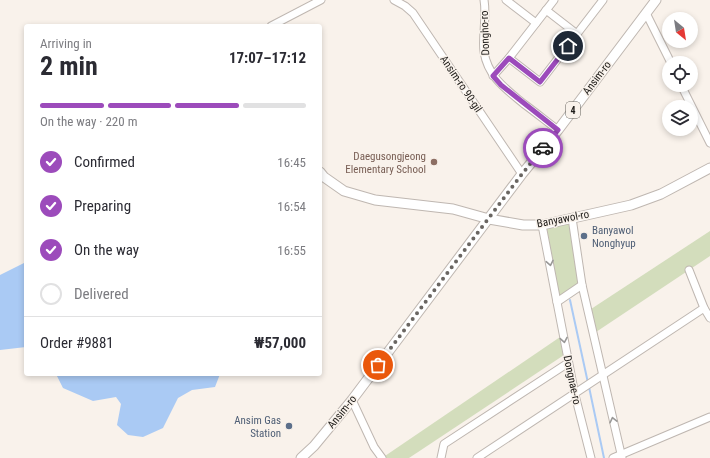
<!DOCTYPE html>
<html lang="en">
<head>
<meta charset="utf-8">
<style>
  :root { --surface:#fff; --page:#f2f2f3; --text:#2b2b33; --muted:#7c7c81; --line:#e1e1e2; --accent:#9c4bbb }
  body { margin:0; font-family:"Roboto Condensed",sans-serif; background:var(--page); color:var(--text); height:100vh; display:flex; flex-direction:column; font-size:15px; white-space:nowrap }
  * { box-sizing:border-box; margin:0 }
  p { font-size:13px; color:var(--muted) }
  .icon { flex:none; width:22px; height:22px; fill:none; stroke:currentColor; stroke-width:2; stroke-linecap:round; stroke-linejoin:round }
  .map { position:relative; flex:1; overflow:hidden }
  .sheet { position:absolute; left:24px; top:24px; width:298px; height:352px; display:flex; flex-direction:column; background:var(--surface); border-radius:4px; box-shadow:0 2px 6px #0003 }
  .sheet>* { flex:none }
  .needle { width:26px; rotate:150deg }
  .tools { position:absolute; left:662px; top:12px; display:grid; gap:8px }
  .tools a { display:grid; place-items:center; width:36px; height:36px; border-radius:50%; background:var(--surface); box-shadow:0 2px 6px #0003; font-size:20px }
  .pin { position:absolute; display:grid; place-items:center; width:34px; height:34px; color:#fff; margin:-17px; border:2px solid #fff; border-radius:50%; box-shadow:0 1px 4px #0007 }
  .courier { position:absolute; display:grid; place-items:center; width:40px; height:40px; margin:-20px; border:3px solid #9c4bbb; border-radius:50%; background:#fff; color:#222; box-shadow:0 1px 5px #0007 }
  .head em { font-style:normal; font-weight:700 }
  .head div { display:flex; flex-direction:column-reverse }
  .head { display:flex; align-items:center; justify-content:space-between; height:68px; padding:0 16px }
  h1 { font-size:26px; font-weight:700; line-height:30px }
  .bar { display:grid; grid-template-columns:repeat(4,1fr); gap:6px 4px; align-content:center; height:48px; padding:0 16px }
  .bar i { height:5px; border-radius:3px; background:var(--line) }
  .bar .active { background:var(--accent) }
  .bar p { grid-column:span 4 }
  .line { display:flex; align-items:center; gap:10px; padding:0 16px; border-top:1px solid var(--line) }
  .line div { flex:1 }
  ol { padding:0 16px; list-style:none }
  li { display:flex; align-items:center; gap:12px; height:44px }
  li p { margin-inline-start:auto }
  li .icon { padding:4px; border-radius:50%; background:var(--accent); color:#fff; stroke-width:4 }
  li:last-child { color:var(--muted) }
  li i { width:22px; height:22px; border:2px solid var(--line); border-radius:50% }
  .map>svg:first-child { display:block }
</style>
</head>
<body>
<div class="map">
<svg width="710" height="458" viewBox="0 0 710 458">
  <rect width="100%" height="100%" fill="#f9f2eb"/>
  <g fill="#d3ddbc">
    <path d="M572 218 582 285 557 302 542 225Z"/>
    <path d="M710 231V256L593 334 588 311Z"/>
    <path d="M563 335 567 353 409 458H382Z"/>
  </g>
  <g fill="#aacaf4">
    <path d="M26 262V347L0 350V275Z"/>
    <path d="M56 374H220L215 387 192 390 178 398 163 428 143 437 128 435 117 425 121 404 116 397 93 401 63 388Z"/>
  </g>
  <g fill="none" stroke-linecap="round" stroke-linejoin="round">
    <g stroke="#aacaf4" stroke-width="2">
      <path d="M570 300 588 383"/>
      <path d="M589 387 604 458"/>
    </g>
    <g stroke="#bfb7b1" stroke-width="9">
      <g id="minor">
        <path d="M394 0 405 6 413 13 522 174"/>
        <path d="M484 0C487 17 482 35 484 52 488 77 506 89 524 104 535 112 546 121 558 130"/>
        <path d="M506 0 536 23"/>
        <path d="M546 10 577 34"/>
        <path d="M646 13 671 63"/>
        <path d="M271 26 321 0"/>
        <path d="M509 58 540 82 603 0"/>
        <path d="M493 76 509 58 554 0"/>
        <path d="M681 85 710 143"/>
        <path d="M572 218 582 285 622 458"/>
        <path d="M542 225 575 395 591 458"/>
        <path d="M689 270 704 308 710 318"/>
        <path d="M557 302 582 285"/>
        <path d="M352 400 374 447 382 458"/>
        <path d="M441 458 444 444 568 363"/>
        <path d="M477 458 704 308"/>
        <path d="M613 458 710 417"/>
      </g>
    </g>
    <g stroke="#bfb7b1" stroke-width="11">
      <g id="major">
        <path d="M320 172 324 177 344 191 375 200 453 209 489 219 523 225H542L631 205 661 194 710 168"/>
        <path d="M301 458 314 446 352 400 522 174 558 130 656 0"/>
      </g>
    </g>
    <use href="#minor" stroke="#fff" stroke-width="7"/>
    <use href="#major" stroke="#fff" stroke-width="9"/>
  </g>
  <defs><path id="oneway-chevron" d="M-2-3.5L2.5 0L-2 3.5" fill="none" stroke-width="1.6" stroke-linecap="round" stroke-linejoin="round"/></defs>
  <g stroke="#999897">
    <use href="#oneway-chevron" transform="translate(550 263) rotate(79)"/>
    <use href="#oneway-chevron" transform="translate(564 340) rotate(80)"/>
    <use href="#oneway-chevron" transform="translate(613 420) rotate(-103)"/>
  </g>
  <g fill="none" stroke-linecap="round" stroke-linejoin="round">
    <path stroke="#6a6662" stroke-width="4" stroke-dasharray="0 7.2" d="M378 365 522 174 543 148"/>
    <path stroke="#9c4bbb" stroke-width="5" d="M543 148 558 130 501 85 493 76 509 58 540 82 568 46"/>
  </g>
  <circle fill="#8d6e63" stroke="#f9f2eb" stroke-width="1.5" cx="434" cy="162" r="4"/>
  <g fill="#5c6f8a" stroke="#f9f2eb" stroke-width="1.5">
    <circle cx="584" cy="236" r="4"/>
    <circle cx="289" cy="426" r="4"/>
  </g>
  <g text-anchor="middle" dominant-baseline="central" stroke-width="3" stroke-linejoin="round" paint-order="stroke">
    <rect fill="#f9f2eb" stroke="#5f5c57" stroke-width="1" x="566" y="102" width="14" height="16" rx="3"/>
    <g font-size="10" font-weight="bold" fill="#1d1b18">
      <text x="573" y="110">4</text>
    </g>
    <g font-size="11" fill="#1d1b18" stroke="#f9f2eb">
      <text transform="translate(485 33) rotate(-92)">Dongho-ro</text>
      <text transform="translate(597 78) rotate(-53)">Ansim-ro</text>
      <text transform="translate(461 84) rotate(56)">Ansim-ro 90-gil</text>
      <text transform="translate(563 219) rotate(-11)">Banyawol-ro</text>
      <text transform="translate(572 380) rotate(78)">Dongnae-ro</text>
      <text transform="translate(342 412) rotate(-51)">Ansim-ro</text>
    </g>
    <g font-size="11" fill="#785e54" stroke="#f9f2eb" text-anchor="end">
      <text x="426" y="156">Daegusongjeong<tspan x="426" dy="13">Elementary School</tspan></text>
    </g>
    <g font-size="11" fill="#4e5e75" stroke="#f9f2eb" text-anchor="start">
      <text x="592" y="230">Banyawol<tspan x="592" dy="13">Nonghyup</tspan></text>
      <text x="281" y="420" text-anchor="end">Ansim Gas<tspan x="281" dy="13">Station</tspan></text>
    </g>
  </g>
</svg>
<div class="tools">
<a><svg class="needle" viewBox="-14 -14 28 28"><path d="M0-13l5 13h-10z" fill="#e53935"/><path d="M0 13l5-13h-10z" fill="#7c7c81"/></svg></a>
<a><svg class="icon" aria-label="locate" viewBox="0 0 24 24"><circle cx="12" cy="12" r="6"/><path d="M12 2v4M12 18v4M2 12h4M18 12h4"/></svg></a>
<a><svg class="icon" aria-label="layers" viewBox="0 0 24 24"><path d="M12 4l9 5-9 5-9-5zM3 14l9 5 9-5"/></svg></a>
</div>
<div class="pin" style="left:378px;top:365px;background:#ea580c"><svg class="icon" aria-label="bag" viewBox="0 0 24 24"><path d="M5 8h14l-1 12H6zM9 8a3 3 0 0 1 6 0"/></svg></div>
<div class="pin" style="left:568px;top:46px;background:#1f2937"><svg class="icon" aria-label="home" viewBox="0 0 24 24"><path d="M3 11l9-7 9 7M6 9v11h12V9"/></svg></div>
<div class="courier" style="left:543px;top:148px"><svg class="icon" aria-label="car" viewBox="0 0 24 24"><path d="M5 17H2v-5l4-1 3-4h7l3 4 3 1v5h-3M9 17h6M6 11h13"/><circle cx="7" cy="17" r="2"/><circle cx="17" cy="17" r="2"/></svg></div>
<section class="sheet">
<div class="head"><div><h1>2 min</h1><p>Arriving in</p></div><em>17:07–17:12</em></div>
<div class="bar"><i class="active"></i><i class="active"></i><i class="active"></i><i></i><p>On the way · 220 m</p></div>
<ol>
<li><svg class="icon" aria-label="check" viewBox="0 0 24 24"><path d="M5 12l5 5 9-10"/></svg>Confirmed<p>16:45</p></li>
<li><svg class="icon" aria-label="check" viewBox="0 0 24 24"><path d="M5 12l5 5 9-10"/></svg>Preparing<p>16:54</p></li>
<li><svg class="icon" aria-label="check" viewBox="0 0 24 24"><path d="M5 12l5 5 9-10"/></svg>On the way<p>16:55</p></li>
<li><i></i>Delivered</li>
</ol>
<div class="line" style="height:52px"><div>Order #9881</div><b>₩57,000</b></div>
</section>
</div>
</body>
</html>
